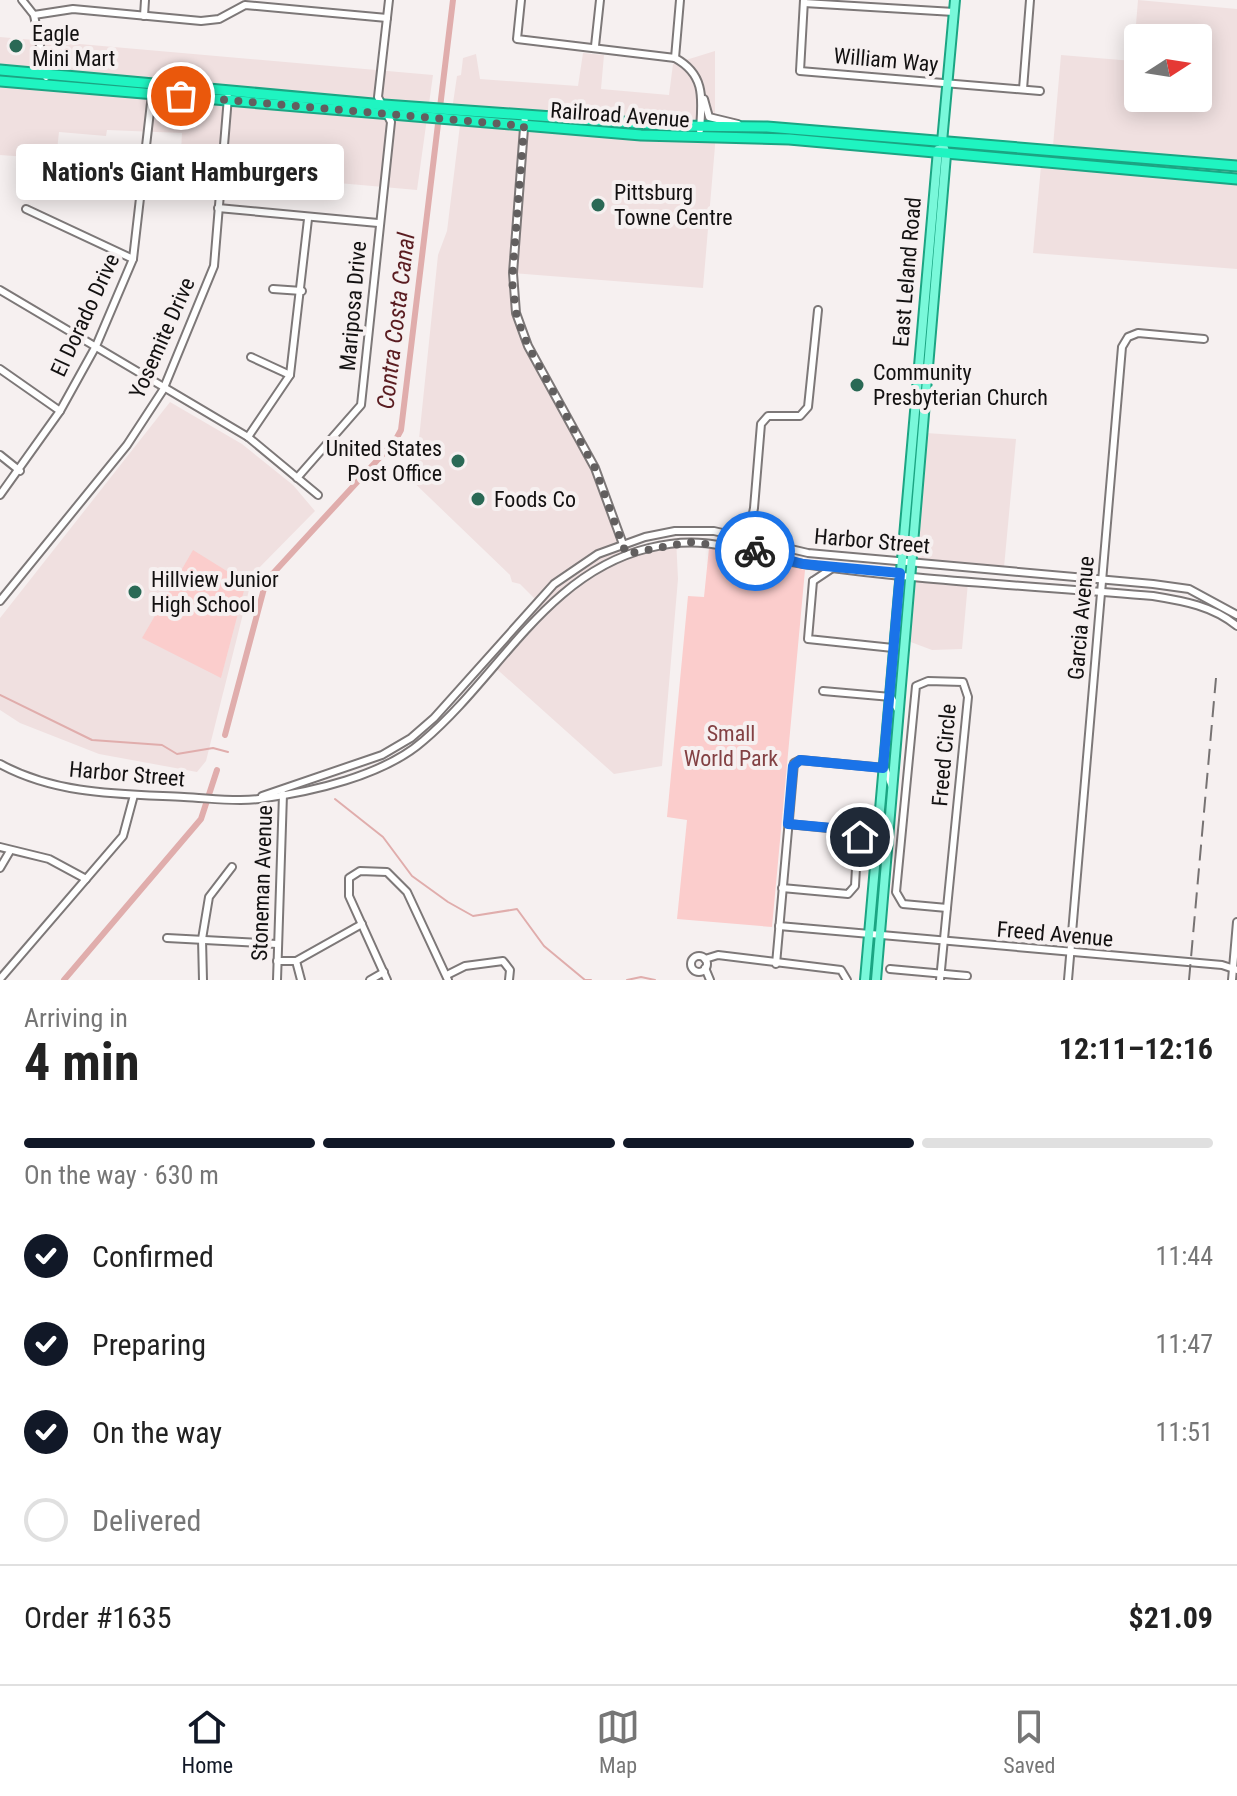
<!DOCTYPE html>
<html lang="en">
<head>
<meta charset="utf-8">
<style>
  :root { --surface:#fff; --page:#f6f6f6; --text:#222; --muted:#767676; --line:#e0e0e0; --accent:#111827 }
  body { margin:0; font-family:"Roboto Condensed",sans-serif; background:var(--page); color:var(--text); height:100vh; display:flex; flex-direction:column; font-size:30px; white-space:nowrap }
  * { box-sizing:border-box; margin:0 }
  p { font-size:26px; color:var(--muted) }
  .icon { flex:none; width:44px; height:44px; fill:none; stroke:currentColor; stroke-width:2; stroke-linecap:round; stroke-linejoin:round }
  .map { position:relative; height:980px; overflow:hidden }
  .details { display:flex; flex-direction:column; background:var(--surface); flex:1 }
  .details>* { flex:none }
  .needle { width:52px; rotate:78deg }
  .controls { position:absolute; left:1124px; top:24px; display:grid; gap:16px }
  .controls a { display:grid; place-items:center; width:88px; height:88px; border-radius:8px; background:var(--surface); box-shadow:0 4px 20px #0003; font-size:40px }
  .pin { position:absolute; display:grid; place-items:center; width:68px; height:68px; color:#fff; margin:-34px; border:4px solid #fff; border-radius:50%; box-shadow:0 2px 8px #0007 }
  .courier { position:absolute; display:grid; place-items:center; width:80px; height:80px; margin:-40px; border:6px solid #1a73e8; border-radius:50%; background:#fff; color:#222; box-shadow:0 2px 10px #0007 }
  .bubble { position:absolute; height:56px; border-radius:8px; background:var(--surface); box-shadow:0 4px 20px #0003; font-size:26px; font-weight:700; line-height:56px; text-align:center }
  .head em { font-style:normal; font-weight:700 }
  .head div { display:flex; flex-direction:column-reverse }
  .head { display:flex; align-items:center; justify-content:space-between; height:136px; padding:0 24px }
  h1 { font-size:52px; font-weight:700; line-height:60px }
  .bar { display:grid; grid-template-columns:repeat(4,1fr); gap:12px 8px; align-content:center; height:96px; padding:0 24px }
  .bar i { height:10px; border-radius:6px; background:var(--line) }
  .bar .active { background:var(--accent) }
  .bar p { grid-column:span 4 }
  .line { display:flex; align-items:center; gap:20px; padding:0 24px; border-top:2px solid var(--line) }
  .line div { flex:1 }
  ol { padding:0 24px; list-style:none }
  li { display:flex; align-items:center; gap:24px; height:88px }
  li p { margin-inline-start:auto }
  li .icon { padding:8px; border-radius:50%; background:var(--accent); color:#fff; stroke-width:4 }
  li:last-child { color:var(--muted) }
  li i { width:44px; height:44px; border:4px solid var(--line); border-radius:50% }
  .tab-bar { display:flex; justify-content:space-around; align-items:center; height:112px; border-top:2px solid var(--line); background:var(--surface); font-size:22px; color:var(--muted) }
  .tab-bar a { display:grid; justify-items:center; gap:4px }
  .tab-bar .active { color:var(--accent) }
  .map>svg:first-child { display:block }
</style>
</head>
<body>
<div class="map">
<svg width="1237" height="980" viewBox="0 0 1237 980">
  <rect width="100%" height="100%" fill="#f6f0f0"/>
  <g fill="#f0e0e0" fill-rule="evenodd">
    <path d="M1138 0 1237 9V269L1033 253 1041 166 1053 146 1061 55 1133 61ZM1138 38H1198V98H1138Z"/>
    <path d="M0 37 433 75 417 190 180 169 182 133 107 130 106 136 59 132 56 159 0 155Z"/>
    <path d="M715 51V146L703 288 512 273V295L527 346 588 451 607 492 626 549 676 538 678 579 662 766 614 774 490 663 541 605 520 584 512 582 510 575 404 473 417 458 438 255 447 231 460 125 453 103 457 76 461 75 463 58 476 54 480 79 578 86 583 53 604 55 601 89 669 95 673 64Z"/>
    <path d="M170 402 242 444 293 485 315 511 253 574 206 761 197 772 99 754 20 723 0 710V618Z"/>
    <path d="M926 433 1016 439 1004 567 915 559Z"/>
    <path d="M913 577 968 582 962 649 932 650 908 641Z"/>
  </g>
  <g fill="#fbcdcc">
    <path d="M709 548 805 570 772 927 677 919 687 820 667 817 688 596 704 597Z"/>
    <path d="M193 550 246 583 221 678 142 638Z"/>
  </g>
  <g fill="none" stroke-linecap="round" stroke-linejoin="round">
    <g stroke="#e0adac" stroke-width="2">
      <path d="M0 695 92 740 162 745 177 754 213 748 228 752"/>
      <path d="M335 799 383 837 412 876 448 902 473 916 517 909 544 946 585 980H591"/>
      <path d="M627 980 641 977 655 980"/>
    </g>
    <g stroke="#e0adac" stroke-width="6">
      <path d="M225 735 266 581 395 441 401 430 453 0"/>
      <path d="M64 980 201 819 217 770"/>
    </g>
    <g stroke="#7d7878" stroke-width="10">
      <g id="minor">
        <path d="M22 0 34 15 46 77"/>
        <path d="M521 0 517 39 675 58"/>
        <path d="M680 0 675 58C706 75 702 99 700 130"/>
        <path d="M804 0 800 71 1040 91"/>
        <path d="M804 3 954 12"/>
        <path d="M34 15 73 9 201 21 219 19 245 5 387 18"/>
        <path d="M144 16 145 0"/>
        <path d="M595 46 600 0"/>
        <path d="M1023 89 1030 0"/>
        <path d="M704 99 709 117 738 124"/>
        <path d="M525 115 513 273 516 313 528 346 595 468 624 547"/>
        <path d="M218 208 378 223"/>
        <path d="M26 209 133 259"/>
        <path d="M273 289 302 291"/>
        <path d="M0 290 248 437 318 495"/>
        <path d="M251 357 290 375"/>
        <path d="M0 369 60 411"/>
        <path d="M248 437 290 375 308 219"/>
        <path d="M0 455 20 471"/>
        <path d="M297 478 361 405 391 122 378 97 389 0"/>
        <path d="M0 495 60 411 96 346 133 259 152 94"/>
        <path d="M746 548 754 508 761 424 768 416H800L808 407 818 310"/>
        <path d="M813 581 808 639 893 648"/>
        <path d="M813 581 834 567"/>
        <path d="M0 601 127 445 163 390 214 266 228 97"/>
        <path d="M928 681 963 682 968 697 947 908 903 904 896 892 916 686Z"/>
        <path d="M823 691 891 697 899 712"/>
        <path d="M0 764C57 795 121 794 184 797 208 798 235 802 259 799 311 792 383 776 423 741 499 677 546 573 649 548 712 532 744 555 803 564 918 581 1037 586 1153 596 1184 601 1213 606 1237 626"/>
        <path d="M262 796 382 755 411 738 434 718 554 584 598 554 645 537 675 531H714L808 553 1153 584 1189 589 1237 615"/>
        <path d="M0 847 49 859 86 879"/>
        <path d="M0 868 10 851"/>
        <path d="M782 888 848 894 855 886 858 831 788 824"/>
        <path d="M779 926 1222 965 1237 970"/>
        <path d="M167 938 277 944"/>
        <circle cx="699" cy="964" r="8"/>
        <path d="M705 959 718 955 841 970 847 980"/>
        <path d="M277 961H296L362 924"/>
        <path d="M296 961 301 980"/>
        <path d="M776 964 794 763 800 760 885 768 892 787"/>
        <path d="M705 968 710 980"/>
        <path d="M890 969 967 976"/>
        <path d="M447 975 465 966 503 961 510 970 509 980"/>
        <path d="M0 979 123 836 134 795"/>
        <path d="M203 980 202 939 209 897 232 867"/>
        <path d="M277 980 283 794"/>
        <path d="M370 980 384 972"/>
        <path d="M387 980 349 896V878L360 871 387 872 407 892 448 980"/>
        <path d="M940 980 947 908"/>
        <path d="M1068 980 1122 347 1128 337 1138 333 1204 339"/>
        <path d="M1232 980 1237 922"/>
      </g>
    </g>
    <g stroke="#1ba583" stroke-width="12">
      <g id="major">
        <path d="M865 980 938 150"/>
        <path d="M876 980 946 155 942 142 955 0"/>
      </g>
    </g>
    <g stroke="#1ba583" stroke-width="13">
      <g id="highway">
        <path d="M0 70 384 105 678 126 767 127 1237 166"/>
        <path d="M0 81 641 135 789 139 1237 179"/>
      </g>
    </g>
    <use href="#minor" stroke="#fff" stroke-width="6"/>
    <use href="#major" stroke="#79f8da" stroke-width="8"/>
    <use href="#highway" stroke="#1ff4c1" stroke-width="9"/>
    <path stroke="#777373" stroke-width="2" stroke-dasharray="16 8" stroke-linecap="butt" d="M1189 980 1216 678"/>
  </g>
  <g fill="none" stroke-linecap="round" stroke-linejoin="round">
    <path stroke="#625f5f" stroke-width="8" stroke-dasharray="0 14.4" d="M181 96 524 126 512 281 517 318 528 346 595 468 626 554 690 542 755 551"/>
    <path stroke="#1a73e8" stroke-width="10" d="M755 551 803 564 900 573 883 768 800 760 793 766 788 824 854 830 860 837"/>
  </g>
  <g fill="#2a6955" stroke="#f6f0f0" stroke-width="3">
    <circle cx="16" cy="46" r="8"/>
    <circle cx="598" cy="205" r="8"/>
    <circle cx="857" cy="385" r="8"/>
    <circle cx="458" cy="461" r="8"/>
    <circle cx="478" cy="499" r="8"/>
    <circle cx="135" cy="592" r="8"/>
  </g>
  <g text-anchor="middle" dominant-baseline="central" stroke-width="8" stroke-linejoin="round" paint-order="stroke">
    <g font-size="22" fill="#131111" stroke="#f6f0f0" text-anchor="start">
      <text x="32" y="33">Eagle<tspan x="32" dy="25">Mini Mart</tspan></text>
      <text x="614" y="192">Pittsburg<tspan x="614" dy="25">Towne Centre</tspan></text>
      <text x="873" y="372">Community<tspan x="873" dy="25">Presbyterian Church</tspan></text>
      <text x="442" y="448" text-anchor="end">United States<tspan x="442" dy="25">Post Office</tspan></text>
      <text x="494" y="499">Foods Co</text>
      <text x="151" y="579">Hillview Junior<tspan x="151" dy="25">High School</tspan></text>
    </g>
    <g font-size="22" fill="#131111" stroke="#f6f0f0">
      <text transform="translate(886 60) rotate(5)">William Way</text>
      <text transform="translate(620 115) rotate(4)">Railroad Avenue</text>
      <text transform="translate(907 272) rotate(-85)">East Leland Road</text>
      <text transform="translate(353 306) rotate(-85)">Mariposa Drive</text>
      <text transform="translate(85 315) rotate(-65)">El Dorado Drive</text>
      <text transform="translate(162 338) rotate(-66)">Yosemite Drive</text>
      <text transform="translate(872 541) rotate(5)">Harbor Street</text>
      <text transform="translate(1081 618) rotate(-85)">Garcia Avenue</text>
      <text transform="translate(944 755) rotate(-85)">Freed Circle</text>
      <text transform="translate(127 774) rotate(5)">Harbor Street</text>
      <text transform="translate(262 883) rotate(-88)">Stoneman Avenue</text>
      <text transform="translate(1055 934) rotate(5)">Freed Avenue</text>
    </g>
    <g font-size="22" fill="#834143" stroke="#f6f0f0">
      <text x="731" y="733">Small<tspan x="731" dy="25">World Park</tspan></text>
    </g>
    <g font-size="24" font-style="italic" fill="#5a1c20" stroke="#f6f0f0">
      <text transform="translate(396 321) rotate(-83)">Contra Costa Canal</text>
    </g>
  </g>
</svg>
<div class="controls">
<a><svg class="needle" viewBox="-14 -14 28 28"><path d="M0-13l5 13h-10z" fill="#e53935"/><path d="M0 13l5-13h-10z" fill="#767676"/></svg></a>
</div>
<div class="pin" style="left:181px;top:96px;background:#ea580c"><svg class="icon" aria-label="bag" viewBox="0 0 24 24"><path d="M5 8h14l-1 12H6zM9 8a3 3 0 0 1 6 0"/></svg></div>
<div class="pin" style="left:860px;top:837px;background:#1f2937"><svg class="icon" aria-label="home" viewBox="0 0 24 24"><path d="M3 11l9-7 9 7M6 9v11h12V9"/></svg></div>
<div class="courier" style="left:755px;top:551px"><svg class="icon" aria-label="bike" viewBox="0 0 24 24"><circle cx="6" cy="16" r="4"/><circle cx="18" cy="16" r="4"/><path d="M6 16l4-8h5l3 8M10 8l3 8H6M13 5h3"/></svg></div>
<div class="bubble" style="left:16px;top:144px;width:328px">Nation's Giant Hamburgers</div>
</div>
<section class="details">
<div class="head"><div><h1>4 min</h1><p>Arriving in</p></div><em>12:11–12:16</em></div>
<div class="bar"><i class="active"></i><i class="active"></i><i class="active"></i><i></i><p>On the way · 630 m</p></div>
<ol>
<li><svg class="icon" aria-label="check" viewBox="0 0 24 24"><path d="M5 12l5 5 9-10"/></svg>Confirmed<p>11:44</p></li>
<li><svg class="icon" aria-label="check" viewBox="0 0 24 24"><path d="M5 12l5 5 9-10"/></svg>Preparing<p>11:47</p></li>
<li><svg class="icon" aria-label="check" viewBox="0 0 24 24"><path d="M5 12l5 5 9-10"/></svg>On the way<p>11:51</p></li>
<li><i></i>Delivered</li>
</ol>
<div class="line" style="height:104px"><div>Order #1635</div><b>$21.09</b></div>
</section>
<nav class="tab-bar">
<a class="active"><svg class="icon" aria-label="home" viewBox="0 0 24 24"><path d="M3 11l9-7 9 7M6 9v11h12V9"/></svg>Home</a>
<a><svg class="icon" aria-label="map" viewBox="0 0 24 24"><path d="M3 6l6-2 6 2 6-2v14l-6 2-6-2-6 2zM9 4v14M15 6v14"/></svg>Map</a>
<a><svg class="icon" aria-label="saved" viewBox="0 0 24 24"><path d="M7 4h10v16l-5-4-5 4z"/></svg>Saved</a>
</nav>
</body>
</html>
